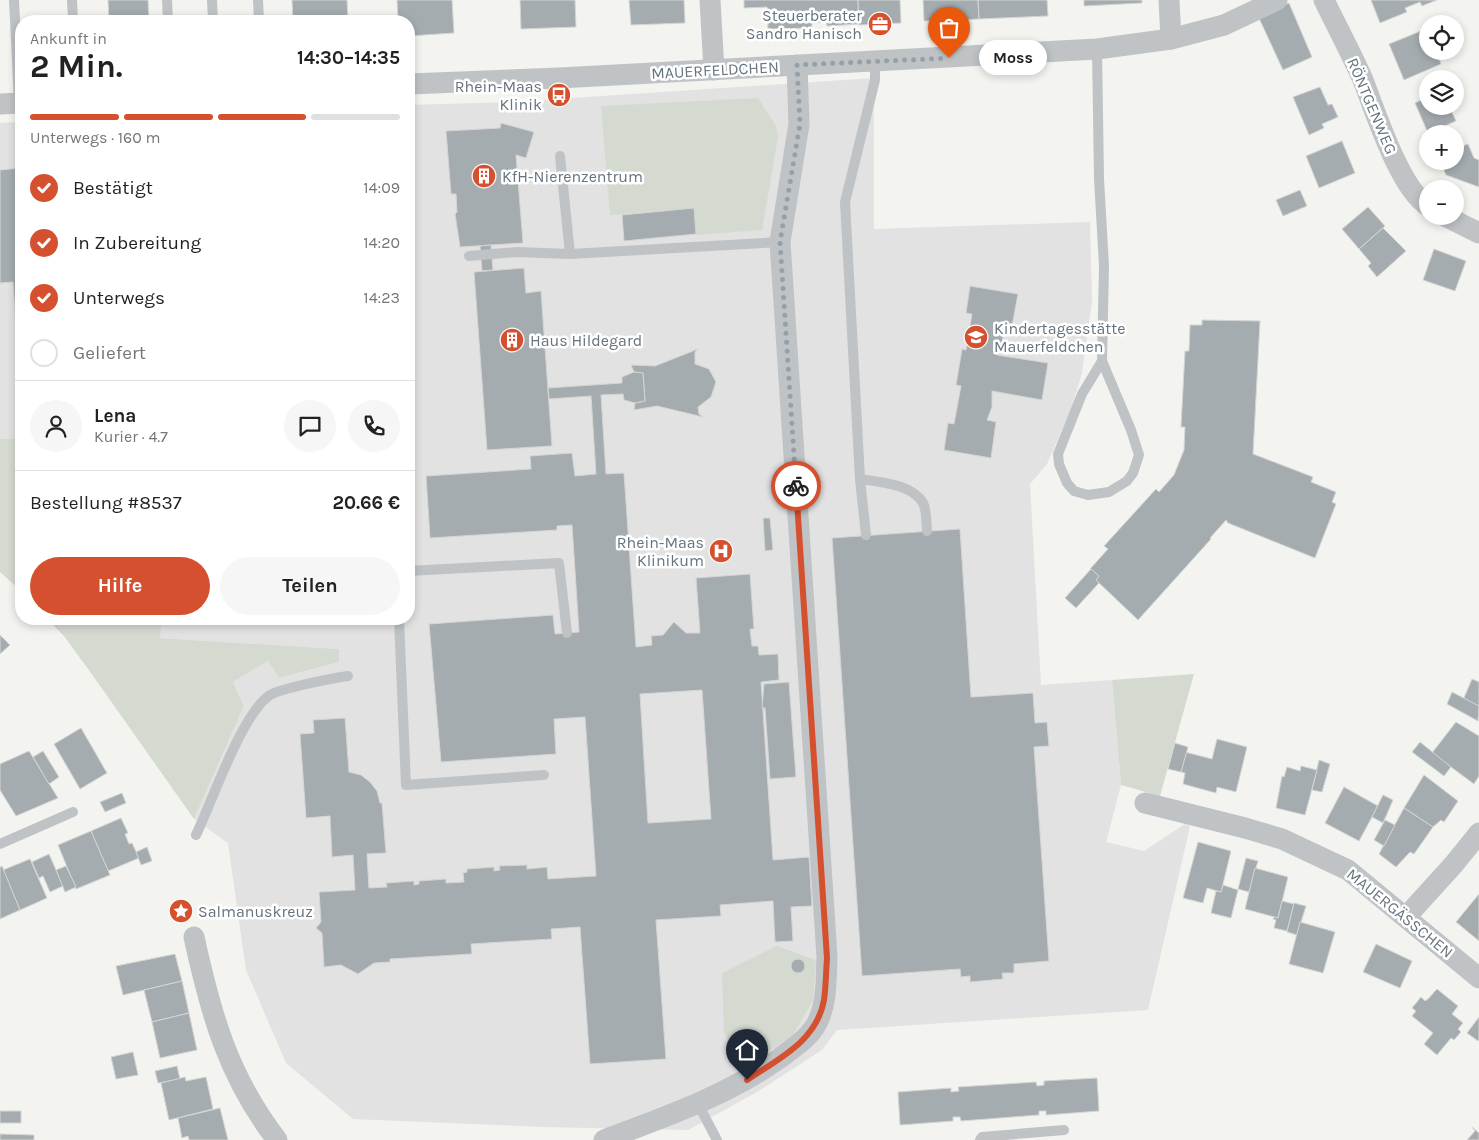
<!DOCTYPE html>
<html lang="de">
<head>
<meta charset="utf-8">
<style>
  :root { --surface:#fff; --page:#f6f6f6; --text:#222; --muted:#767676; --line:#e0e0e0; --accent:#d5502e }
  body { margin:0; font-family:Karla,sans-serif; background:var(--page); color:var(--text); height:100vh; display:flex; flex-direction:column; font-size:19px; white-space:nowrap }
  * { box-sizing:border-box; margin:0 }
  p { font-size:16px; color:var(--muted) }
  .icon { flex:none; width:28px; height:28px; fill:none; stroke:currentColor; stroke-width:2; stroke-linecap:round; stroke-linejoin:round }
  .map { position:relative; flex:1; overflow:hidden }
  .drawer { position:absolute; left:15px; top:15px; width:400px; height:610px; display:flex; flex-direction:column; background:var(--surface); border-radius:20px; box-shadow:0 2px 8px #0003 }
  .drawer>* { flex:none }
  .tools { position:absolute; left:1419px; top:15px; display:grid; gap:10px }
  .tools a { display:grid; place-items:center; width:45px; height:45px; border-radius:50%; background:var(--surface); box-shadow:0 2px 8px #0003; font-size:25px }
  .pin { position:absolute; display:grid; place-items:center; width:42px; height:42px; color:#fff; margin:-51px -21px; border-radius:50% 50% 50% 0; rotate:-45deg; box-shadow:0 0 5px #0007 }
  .pin .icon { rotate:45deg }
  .courier { position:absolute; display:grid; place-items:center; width:50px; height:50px; margin:-25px; border:4px solid #d5502e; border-radius:50%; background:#fff; color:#222; box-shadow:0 1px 6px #0007 }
  .bubble { position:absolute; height:35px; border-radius:18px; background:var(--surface); box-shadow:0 2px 8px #0003; font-size:16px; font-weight:700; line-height:35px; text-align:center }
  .headline em { font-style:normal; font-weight:700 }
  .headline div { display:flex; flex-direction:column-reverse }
  .headline { display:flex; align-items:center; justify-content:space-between; height:85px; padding:0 15px }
  h1 { font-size:32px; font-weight:700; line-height:38px }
  .bar { display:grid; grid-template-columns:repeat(4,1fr); gap:8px 5px; align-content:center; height:60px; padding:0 15px }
  .bar i { height:6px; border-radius:4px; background:var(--line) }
  .bar .selected { background:var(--accent) }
  .bar p { grid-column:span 4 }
  .line { display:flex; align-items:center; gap:12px; padding:0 15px; border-top:1px solid var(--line) }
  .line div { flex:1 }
  .round { display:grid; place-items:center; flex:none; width:52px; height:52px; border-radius:26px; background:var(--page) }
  ol { padding:0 15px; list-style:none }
  li { display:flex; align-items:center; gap:15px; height:55px }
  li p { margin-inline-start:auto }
  li .icon { padding:5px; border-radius:50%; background:var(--accent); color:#fff; stroke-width:4 }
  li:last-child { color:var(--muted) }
  li i { width:28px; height:28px; border:2px solid var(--line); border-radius:50% }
  .primary-button { display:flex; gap:10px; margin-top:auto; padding:10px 15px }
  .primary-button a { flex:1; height:58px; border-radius:30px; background:var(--accent); color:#fff; font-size:20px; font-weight:700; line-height:58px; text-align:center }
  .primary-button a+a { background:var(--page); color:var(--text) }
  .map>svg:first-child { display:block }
</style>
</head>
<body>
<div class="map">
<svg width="1479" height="1140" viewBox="0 0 1479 1140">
  <rect width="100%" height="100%" fill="#f3f3f0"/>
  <g fill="#e1e2e1">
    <path d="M874 78V229L1090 222 1092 301 1082 373 1071 409 1047 464 1030 484 1041 685 1112 680 1121 785 1106 842 1144 851 1185 824 1190 826 1148 1010 837 1030 822 1050 757 1092 688 1130 544 1127 353 1119 286 1063 246 970 228 843 194 819 244 706 233 682 268 661 279 678 339 662V649L160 638 162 619H409V105L511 102Z"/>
    <path d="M21 122V438L0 439V123Z"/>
  </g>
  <g fill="#d5dad1">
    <path d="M758 98 776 126 778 137 762 230 696 235 694 208 610 215 601 106Z"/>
    <path d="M21 438V591L0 572V439Z"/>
    <path d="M47 619H162L160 638 339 649V662L279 678 268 661 233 682 244 706 194 819 91 673 64 636Z"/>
    <path d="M1194 674 1160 796 1121 785 1112 680Z"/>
    <path d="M777 946 816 960 813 1000 793 1035 760 1057 735 1052 724 1032 722 973Z"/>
  </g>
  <g fill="#a5acb0" stroke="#d5d5d3" fill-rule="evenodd">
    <path d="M108 0H148L149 19H152L153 21H109Z"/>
    <path d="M292 0H347L348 21H293Z"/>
    <path d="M397 0H452L454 33 409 36V21H398Z"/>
    <path d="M520 0H575L576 27 521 29Z"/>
    <path d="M629 0H684L685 23 631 25Z"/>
    <path d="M744 0H858L859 24 827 26 826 22 812 23V28L768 29 767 7 744 8Z"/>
    <path d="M858 0H900L901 23 859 25Z"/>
    <path d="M923 0H978L979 19 924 21Z"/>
    <path d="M978 0H1047L1048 16 979 19Z"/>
    <path d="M1084 0H1142V3L1084 6Z"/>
    <path d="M1371 0H1437L1422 6 1420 2 1405 8 1407 12 1380 23Z"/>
    <path d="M1289 3 1312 57 1283 70 1258 16Z"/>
    <path d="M247 18 248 21H226V19Z"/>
    <path d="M1426 29 1428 51H1436L1441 64 1404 80 1389 44Z"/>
    <path d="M1320 87 1328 105 1332 104 1338 117 1322 124 1324 128 1309 135 1293 97Z"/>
    <path d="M1428 97V106H1449L1456 121 1428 133 1415 103Z"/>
    <path d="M501 123 534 132 526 158 516 155 523 243 460 247 455 214 457 212 456 194H451L446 131 500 128Z"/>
    <path d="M1342 141 1355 173 1319 188 1306 156Z"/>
    <path d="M1468 144 1474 158 1479 160V187L1446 175 1440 161H1455V149Z"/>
    <path d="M21 168V359H18L13 282 0 283V170Z"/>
    <path d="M1300 190 1307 206 1283 216 1276 200Z"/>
    <path d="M1368 207 1385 226 1359 249 1342 229Z"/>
    <path d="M694 208 696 234 624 241 622 215Z"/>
    <path d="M1383 228 1406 251 1377 277 1368 266 1371 263 1359 249Z"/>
    <path d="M491 245 493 270 482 271 480 246Z"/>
    <path d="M1434 249 1466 261 1455 291 1423 280Z"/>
    <path d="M524 268 526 293 541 291 552 446 487 450 474 272Z"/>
    <path d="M970 286 1018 294 1013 321 1010 329 1002 328 1003 342 997 355 1048 363 1042 400 992 391V407L987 420 996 422 991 458 944 450 948 423 954 424 961 386 956 385 962 349 966 350 972 314 966 313Z"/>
    <path d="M1202 320 1260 321 1253 454 1313 477 1311 482 1336 492 1332 502 1336 504 1315 558 1228 523 1226 520 1210 538 1211 539 1138 620 1096 580 1099 576 1090 569 1108 549 1104 546 1156 489 1159 492 1174 475 1184 450 1185 427H1181L1185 351H1189L1190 325H1202Z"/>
    <path d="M698 349 695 352V364L709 369 716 382 711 397 698 407 699 414 703 417 657 406 634 410 635 403 645 401 643 373 634 372 631 365 655 366Z"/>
    <path d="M634 372 643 373 645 401 635 403 624 400 623 394 601 395 606 474 624 473 636 647 652 645 651 636 663 635 674 622 686 633H700L696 578 750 574 754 629H750L752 646H758L759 655 778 654 779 680 761 682 773 860 809 857 812 906 791 907 793 941 775 942 773 901 720 905 721 916 656 920 666 1059 590 1064 580 927 551 929 552 939 471 944 472 954 390 959V962L374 963 358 974 341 965 324 967 322 933 316 928 321 922 319 892 355 890 353 855 332 857 330 816 306 818 300 734 314 733 313 720 345 718 349 772 361 775 370 782 377 791 380 803H382L386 853 367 854 369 888 387 887 386 883 414 881V885L419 884V881L446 879V883L464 882 463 873 467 872V869L494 867V871L500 870 499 866 527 865V869L547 867 548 879 596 876 585 717 554 719 556 754 441 762 429 624 553 615 555 634 579 632 572 525 557 526V530L430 538 426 476 531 469 530 456 572 453 575 476 596 474 591 396 549 399 548 388 622 383V377ZM702 690 711 819 648 823 640 694Z"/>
    <path d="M763 518H770L773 550 765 551Z"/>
    <path d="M960 529 971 697 1033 693 1035 723 1047 722 1049 746 1034 747 1049 961 1014 964V973H1002L1003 979 970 982V976L961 977 960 969 862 976 832 538Z"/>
    <path d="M1091 569 1099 576 1096 580 1099 583 1076 608 1065 598Z"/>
    <path d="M0 635 10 645 0 654Z"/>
    <path d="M1472 679 1479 682V706L1463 700Z"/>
    <path d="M789 682 796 777 770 779 765 708H762L764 684Z"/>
    <path d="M1452 692 1479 706 1478 721 1447 704Z"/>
    <path d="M1456 722 1479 736V776L1474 784 1432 753Z"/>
    <path d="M81 728 107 773 80 789 54 744Z"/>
    <path d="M1217 739 1247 747 1236 792 1217 787 1216 793 1183 784 1185 773 1181 772 1185 752 1212 759Z"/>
    <path d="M1420 742 1451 767 1444 776 1412 752Z"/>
    <path d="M1175 743 1188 747 1181 772 1168 769Z"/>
    <path d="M29 751 58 798 16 816 0 790V764Z"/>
    <path d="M43 751 59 777 49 784 33 757Z"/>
    <path d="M1319 760 1330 764 1322 792 1312 790Z"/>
    <path d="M1301 766 1317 770 1305 815 1276 808 1282 776 1284 777 1287 767 1300 771Z"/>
    <path d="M1424 775 1458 801 1444 822 1441 820 1433 827 1404 808Z"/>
    <path d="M1344 787 1378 806 1359 841 1325 823Z"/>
    <path d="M122 793 126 803 105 812 100 802Z"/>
    <path d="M1383 795 1393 800 1383 823 1372 817Z"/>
    <path d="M1404 808 1433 827 1414 854 1410 852 1396 867 1379 854Z"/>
    <path d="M121 818 128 833 125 834 129 844 132 843 139 858 108 871 91 831Z"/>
    <path d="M1385 820 1395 825 1384 846 1374 840Z"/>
    <path d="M91 831 110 875 76 889 58 845Z"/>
    <path d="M1198 842 1231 851 1221 892 1207 888 1203 903 1183 898Z"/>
    <path d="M147 847 152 861 141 865 136 852Z"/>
    <path d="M49 854 63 886 50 892 43 876 39 878 32 862Z"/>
    <path d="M1246 858 1258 861 1249 892 1238 889Z"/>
    <path d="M30 859 47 898 20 910 3 870Z"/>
    <path d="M2 866 20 910 0 919V867Z"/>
    <path d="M66 866 76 887 65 892 56 870Z"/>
    <path d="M1255 868 1288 877 1278 918 1245 909Z"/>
    <path d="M1223 885 1238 890 1231 918 1211 913 1216 891 1221 892Z"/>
    <path d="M1479 894V941L1456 922Z"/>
    <path d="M1282 901 1294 904 1287 931 1274 928 1276 920 1273 919 1274 917 1278 918Z"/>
    <path d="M1294 903 1306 906 1297 935 1287 932Z"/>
    <path d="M1300 922 1335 932 1323 973 1289 964Z"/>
    <path d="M1376 944 1412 961 1400 988 1363 972Z"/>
    <path d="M175 954 182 981 123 995 116 966Z"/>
    <circle cx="798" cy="966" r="7"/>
    <path d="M182 981 189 1013 152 1022 144 990Z"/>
    <path d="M1437 989 1458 1006 1452 1014 1463 1023 1458 1029 1461 1032 1454 1040 1451 1038 1437 1055 1424 1044 1433 1033 1412 1016 1416 1011 1412 1008 1421 997 1425 1001 1428 999Z"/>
    <path d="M189 1013 197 1050 160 1058 152 1022Z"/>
    <path d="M1479 1017V1040L1478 1041 1467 1033Z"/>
    <path d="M133 1052 138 1075 116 1079 111 1057Z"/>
    <path d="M177 1066 180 1079 158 1083 155 1071Z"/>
    <path d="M185 1077 186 1081 206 1077 213 1109 169 1120 161 1083Z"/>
    <path d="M1097 1078 1099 1111 1046 1115V1111H1039V1115L961 1121 960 1117H953V1121L900 1125 898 1092 951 1088V1092L959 1091 958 1087 1036 1082 1037 1086 1044 1085V1081Z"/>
    <path d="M220 1108 228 1140H189L188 1136 182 1138 178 1118Z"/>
    <rect x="0" y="1111" width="21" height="12"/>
    <path d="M1472 1127 1479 1133V1140H1467L1475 1131Z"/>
    <path d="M0 1134 34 1135V1140H0Z"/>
  </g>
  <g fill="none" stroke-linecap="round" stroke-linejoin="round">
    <g stroke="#bfc3c6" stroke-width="10">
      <path d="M14 0 19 103"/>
      <path d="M72 0 73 21"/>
      <path d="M167 0 168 21"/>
      <path d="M212 0 213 21"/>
      <path d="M258 0 259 21"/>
      <path d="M1097 49 1099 179 1104 266 1102 361 1131 430 1139 455 1133 473 1127 481 1109 492 1088 495 1074 491 1067 483 1059 464 1058 454 1082 394 1102 361"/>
      <path d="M560 156 570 254 780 242"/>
      <path d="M469 256 517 252 570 254"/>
      <path d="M860 479C879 482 912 484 923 503 927 510 926 523 927 531"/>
      <path d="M866 535 860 479 845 202 875 80V62"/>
      <path d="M409 571 559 563 567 633"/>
      <path d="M399 619 406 785 544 775"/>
      <path d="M196 835C212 802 242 713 270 695 282 688 334 678 348 676"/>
      <path d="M0 844 73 812"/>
      <path d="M698 1104 717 1140"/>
      <path d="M980 1140 982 1137 1064 1130"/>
    </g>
    <g stroke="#bfc3c6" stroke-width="21">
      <path d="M710 0 714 70"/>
      <path d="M1169 0 1171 39"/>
      <path d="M1324 0C1337 27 1351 53 1363 80 1375 111 1400 189 1428 206"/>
      <path d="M409 84 559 78 1097 49 1171 39 1224 25 1277 0"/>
      <path d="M0 104 21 103"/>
      <path d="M1445 216 1479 233"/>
      <path d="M1145 803 1245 828 1282 839 1348 870 1479 978"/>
      <path d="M1406 917 1454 864 1479 833"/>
      <path d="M194 937C211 1015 228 1076 277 1140"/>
      <path d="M604 1140C667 1116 724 1097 780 1058 794 1047 810 1038 818 1021 827 1002 826 979 827 957L780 242 799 124 797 65"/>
    </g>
  </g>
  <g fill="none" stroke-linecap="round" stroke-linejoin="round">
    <path stroke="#97a0a7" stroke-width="5" stroke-dasharray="0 9" d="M796 486 780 242 800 124 797 65 949 58"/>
    <path stroke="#d5502e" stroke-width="6" d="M747 1080C778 1059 817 1041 824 1000 826 986 826 971 827 958L796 486"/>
  </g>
  <defs>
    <g id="office-disc" transform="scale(1.25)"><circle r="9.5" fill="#d5502e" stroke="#fff"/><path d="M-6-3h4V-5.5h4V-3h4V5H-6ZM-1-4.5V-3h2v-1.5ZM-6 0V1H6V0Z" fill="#fff"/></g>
    <g id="bus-disc" transform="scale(1.25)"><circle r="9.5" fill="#d5502e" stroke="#fff"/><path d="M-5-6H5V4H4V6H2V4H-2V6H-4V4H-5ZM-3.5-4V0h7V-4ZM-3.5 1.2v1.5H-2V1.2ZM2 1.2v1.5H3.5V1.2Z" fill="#fff"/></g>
    <g id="building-disc" transform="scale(1.25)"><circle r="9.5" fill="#d5502e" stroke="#fff"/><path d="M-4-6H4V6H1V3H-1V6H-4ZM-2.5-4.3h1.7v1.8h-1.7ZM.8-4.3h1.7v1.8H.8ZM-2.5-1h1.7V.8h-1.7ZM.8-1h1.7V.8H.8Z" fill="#fff"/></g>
    <g id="school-disc" transform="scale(1.25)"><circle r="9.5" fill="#d5502e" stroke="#fff"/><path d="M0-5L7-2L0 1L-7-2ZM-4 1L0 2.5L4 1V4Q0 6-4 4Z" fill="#fff"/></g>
    <g id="hospital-disc" transform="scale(1.25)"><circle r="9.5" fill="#d5502e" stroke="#fff"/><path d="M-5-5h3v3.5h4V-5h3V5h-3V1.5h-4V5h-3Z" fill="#fff"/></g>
    <g id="sight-disc" transform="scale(1.25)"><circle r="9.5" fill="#d5502e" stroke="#fff"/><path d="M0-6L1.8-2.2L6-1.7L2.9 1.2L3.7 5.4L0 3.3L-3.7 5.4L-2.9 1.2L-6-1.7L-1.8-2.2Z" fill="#fff"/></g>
  </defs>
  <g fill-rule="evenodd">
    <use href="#office-disc" x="880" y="24"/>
    <use href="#bus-disc" x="559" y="95"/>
    <use href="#building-disc" x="484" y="176"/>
    <use href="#school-disc" x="976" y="337"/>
    <use href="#building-disc" x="512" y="340"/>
    <use href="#hospital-disc" x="721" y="551"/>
    <use href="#sight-disc" x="181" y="911"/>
  </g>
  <g text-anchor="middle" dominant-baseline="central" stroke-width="5" stroke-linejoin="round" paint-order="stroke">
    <g font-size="16" fill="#65747f" stroke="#fff" text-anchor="start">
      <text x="862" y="15" text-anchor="end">Steuerberater<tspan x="862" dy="18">Sandro Hanisch</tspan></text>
      <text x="542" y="86" text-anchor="end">Rhein-Maas<tspan x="542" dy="18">Klinik</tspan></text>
      <text x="502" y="176">KfH-Nierenzentrum</text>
      <text x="994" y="328">Kindertagesstätte<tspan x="994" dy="18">Mauerfeldchen</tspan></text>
      <text x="530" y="340">Haus Hildegard</text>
      <text x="704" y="542" text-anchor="end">Rhein-Maas<tspan x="704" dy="18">Klinikum</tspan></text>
      <text x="198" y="911">Salmanuskreuz</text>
    </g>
    <g font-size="16" fill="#65747f" stroke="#fff">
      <text transform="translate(715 70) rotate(-3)">MAUERFELDCHEN</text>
      <text transform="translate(1372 106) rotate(67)">RÖNTGENWEG</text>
      <text transform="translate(1400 913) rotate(39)">MAUERGÄSSCHEN</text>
    </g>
  </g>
</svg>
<div class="tools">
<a><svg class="icon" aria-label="locate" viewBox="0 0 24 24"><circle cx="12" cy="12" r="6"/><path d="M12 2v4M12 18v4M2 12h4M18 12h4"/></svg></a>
<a><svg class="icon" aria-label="layers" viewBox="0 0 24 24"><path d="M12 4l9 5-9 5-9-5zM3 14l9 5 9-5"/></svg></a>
<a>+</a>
<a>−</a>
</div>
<div class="pin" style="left:949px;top:58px;background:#ea580c"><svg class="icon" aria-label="bag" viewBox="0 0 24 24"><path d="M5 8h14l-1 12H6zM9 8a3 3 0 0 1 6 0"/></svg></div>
<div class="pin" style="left:747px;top:1080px;background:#1f2937"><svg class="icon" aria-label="home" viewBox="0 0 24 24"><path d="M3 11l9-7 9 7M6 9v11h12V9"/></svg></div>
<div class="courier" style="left:796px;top:486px"><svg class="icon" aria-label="bike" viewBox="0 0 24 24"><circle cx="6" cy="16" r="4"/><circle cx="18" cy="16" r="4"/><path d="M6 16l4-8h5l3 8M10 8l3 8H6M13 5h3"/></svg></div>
<div class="bubble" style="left:979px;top:40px;width:68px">Moss</div>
<section class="drawer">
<div class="headline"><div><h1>2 Min.</h1><p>Ankunft in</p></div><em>14:30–14:35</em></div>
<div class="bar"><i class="selected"></i><i class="selected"></i><i class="selected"></i><i></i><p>Unterwegs · 160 m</p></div>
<ol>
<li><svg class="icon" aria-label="check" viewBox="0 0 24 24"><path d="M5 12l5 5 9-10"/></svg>Bestätigt<p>14:09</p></li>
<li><svg class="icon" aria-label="check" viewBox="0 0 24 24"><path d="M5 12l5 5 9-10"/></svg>In Zubereitung<p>14:20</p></li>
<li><svg class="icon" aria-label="check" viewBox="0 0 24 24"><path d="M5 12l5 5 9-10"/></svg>Unterwegs<p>14:23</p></li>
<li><i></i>Geliefert</li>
</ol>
<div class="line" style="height:90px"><a class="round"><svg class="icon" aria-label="person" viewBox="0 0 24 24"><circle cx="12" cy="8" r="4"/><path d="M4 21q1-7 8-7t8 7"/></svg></a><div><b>Lena</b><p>Kurier · 4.7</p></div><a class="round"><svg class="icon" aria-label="chat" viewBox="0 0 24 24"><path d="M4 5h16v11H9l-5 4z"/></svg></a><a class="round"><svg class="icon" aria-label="phone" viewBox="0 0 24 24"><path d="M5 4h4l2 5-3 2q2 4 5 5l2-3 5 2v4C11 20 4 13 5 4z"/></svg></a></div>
<div class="line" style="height:65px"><div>Bestellung #8537</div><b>20.66 €</b></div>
<div class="primary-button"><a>Hilfe</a><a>Teilen</a></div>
</section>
</div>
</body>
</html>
